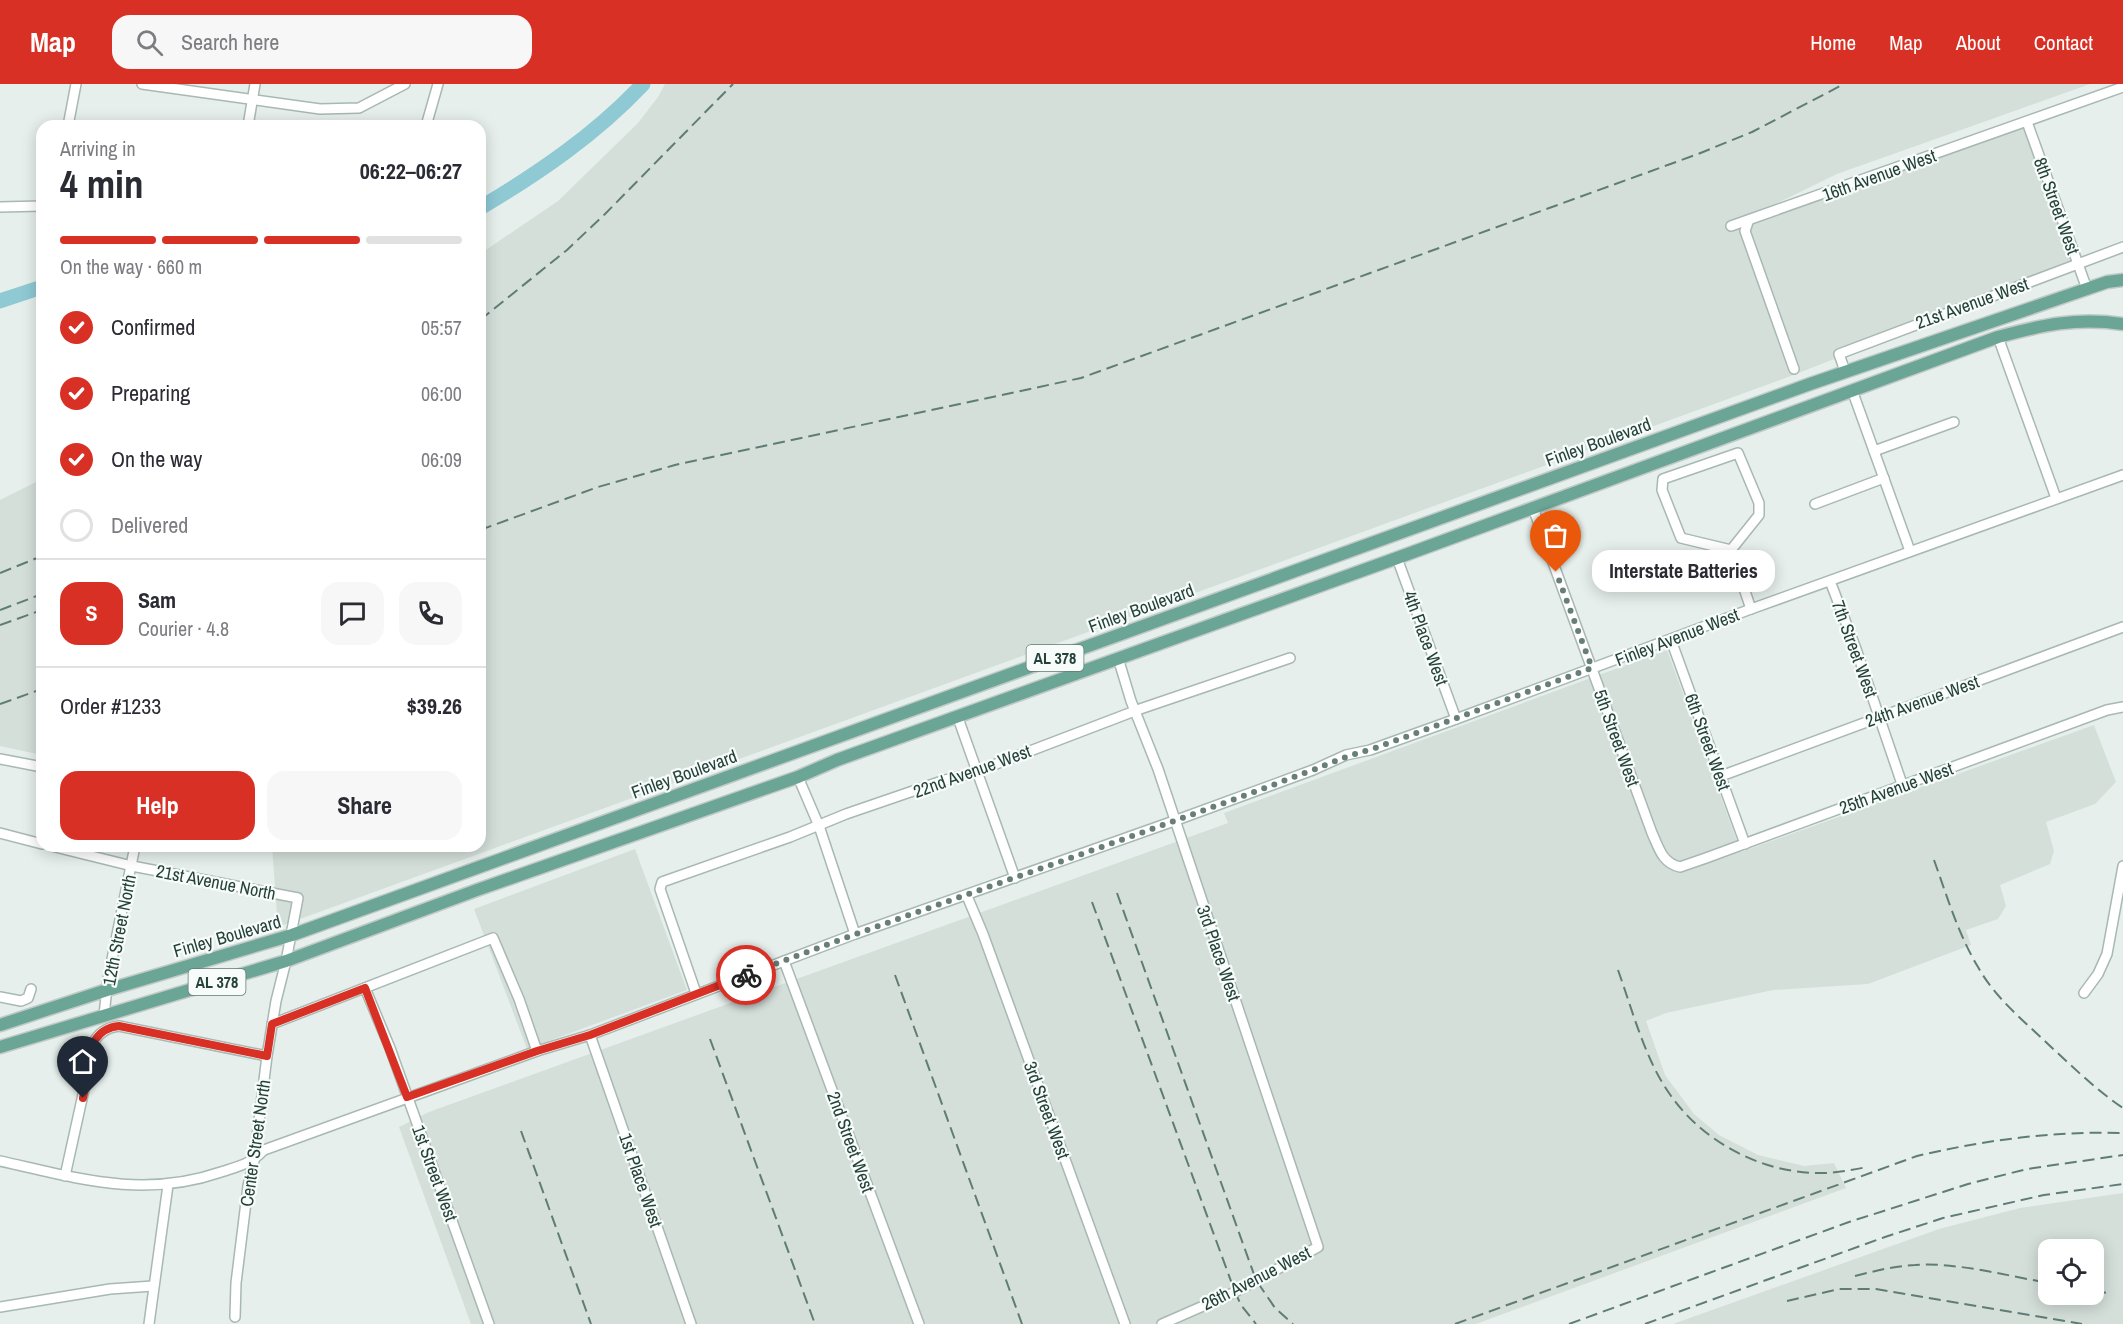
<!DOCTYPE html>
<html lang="en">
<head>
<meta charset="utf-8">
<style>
  :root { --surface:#fff; --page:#f7f7f7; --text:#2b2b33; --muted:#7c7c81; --line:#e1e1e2; --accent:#d93025 }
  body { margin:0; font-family:"Archivo Narrow",sans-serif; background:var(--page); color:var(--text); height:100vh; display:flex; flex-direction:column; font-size:22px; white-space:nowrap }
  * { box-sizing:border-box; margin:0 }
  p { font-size:20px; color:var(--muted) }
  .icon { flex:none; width:33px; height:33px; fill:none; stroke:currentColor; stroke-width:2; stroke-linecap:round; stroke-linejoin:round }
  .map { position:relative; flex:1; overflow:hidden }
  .panel { position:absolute; left:36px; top:36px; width:450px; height:732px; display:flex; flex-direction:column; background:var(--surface); border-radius:18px; box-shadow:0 3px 15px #0003 }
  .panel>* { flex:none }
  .buttons { position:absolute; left:2038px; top:1155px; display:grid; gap:12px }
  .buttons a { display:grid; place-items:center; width:66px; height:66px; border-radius:12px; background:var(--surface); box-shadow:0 3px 15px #0003; font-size:30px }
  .pin { position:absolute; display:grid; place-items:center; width:51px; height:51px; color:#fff; margin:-62px -26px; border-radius:50% 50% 50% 0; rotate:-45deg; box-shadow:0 0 6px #0007 }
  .pin .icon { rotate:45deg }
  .courier { position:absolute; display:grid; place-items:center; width:60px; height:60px; margin:-30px; border:4px solid #d93025; border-radius:50%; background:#fff; color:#222; box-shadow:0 2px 8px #0007 }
  .bubble { position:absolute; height:42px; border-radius:18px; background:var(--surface); box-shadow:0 3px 15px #0003; font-size:20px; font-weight:800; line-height:42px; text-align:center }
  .head em { font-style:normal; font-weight:800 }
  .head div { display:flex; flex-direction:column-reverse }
  .head { display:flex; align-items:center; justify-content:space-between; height:102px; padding:0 24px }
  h1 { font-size:39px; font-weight:800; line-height:45px }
  .bar { display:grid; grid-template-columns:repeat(4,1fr); gap:9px 6px; align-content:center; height:72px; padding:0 24px }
  .bar i { height:8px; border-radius:4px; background:var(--line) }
  .bar .on { background:var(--accent) }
  .bar p { grid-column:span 4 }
  .line { display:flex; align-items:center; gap:15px; padding:0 24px; border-top:2px solid var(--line) }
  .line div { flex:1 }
  .round { display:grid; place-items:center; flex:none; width:63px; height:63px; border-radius:18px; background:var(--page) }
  ol { padding:0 24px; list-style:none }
  li { display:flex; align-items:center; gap:18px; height:66px }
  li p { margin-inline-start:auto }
  li .icon { padding:6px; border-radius:50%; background:var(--accent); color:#fff; stroke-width:4 }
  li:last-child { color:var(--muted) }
  li i { width:33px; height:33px; border:3px solid var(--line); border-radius:50% }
  .cta { display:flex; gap:12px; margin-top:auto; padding:12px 24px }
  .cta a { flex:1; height:69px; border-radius:18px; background:var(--accent); color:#fff; font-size:24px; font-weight:800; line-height:69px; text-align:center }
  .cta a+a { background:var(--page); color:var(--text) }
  header { display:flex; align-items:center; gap:36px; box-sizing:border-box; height:84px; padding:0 30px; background:var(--accent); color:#fff }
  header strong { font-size:28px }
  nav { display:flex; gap:33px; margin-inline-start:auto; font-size:21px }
  .search { width:420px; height:54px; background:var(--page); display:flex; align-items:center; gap:15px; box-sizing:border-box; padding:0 21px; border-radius:18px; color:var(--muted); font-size:22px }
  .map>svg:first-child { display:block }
</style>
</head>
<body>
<header>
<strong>Map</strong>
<div class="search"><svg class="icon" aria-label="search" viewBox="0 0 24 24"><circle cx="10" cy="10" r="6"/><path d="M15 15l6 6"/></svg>Search here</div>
<nav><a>Home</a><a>Map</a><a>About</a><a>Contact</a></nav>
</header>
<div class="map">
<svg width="2123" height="1240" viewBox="0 0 2123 1240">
  <rect width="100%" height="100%" fill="#e6efeb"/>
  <g fill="#d4dfda" fill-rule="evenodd">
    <path d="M665 0H2090L1837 90 1755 130 2029 33 2078 180 1788 293 278 843 272 762H480V170L558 117 638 39 658 13Z"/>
    <path d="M42 395V671L0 662V416Z"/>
    <path d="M1667 566 1741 768 2094 641 2116 698 2095 720 2046 738 2054 767 2050 780 2000 801 2006 822 1998 835 1966 846 1971 861 1868 900 1773 906 1666 929 1646 937 1665 991 1694 1030 1719 1051 1758 1071 1804 1082 1834 1079 1846 1104 1476 1240H471L399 1043 429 1028 1228 739 1224 729Z"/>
    <path d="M635 765 687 906 527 965 474 825Z"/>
    <path d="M2123 1109V1240H1673L1939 1145 2020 1124ZM2049 1166H2094V1210H2049Z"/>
  </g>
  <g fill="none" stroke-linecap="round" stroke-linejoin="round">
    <g stroke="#8ec9d4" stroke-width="15">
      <path d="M480 124C539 89 596 50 643 0"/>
      <path d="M0 217 42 203"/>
    </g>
    <g stroke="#a8b8b2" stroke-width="12">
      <g id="minor">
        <path d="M142 0 320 25 359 24 405 0"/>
        <path d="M2027 38 2087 205"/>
        <path d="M68 42 76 0"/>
        <path d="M248 42 255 0"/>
        <path d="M426 42 438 0"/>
        <path d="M0 123 42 122"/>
        <path d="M1748 138 1745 147 1794 285"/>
        <path d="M1731 142 2123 3"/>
        <path d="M1998 253 2056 414"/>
        <path d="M1845 287 1839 270 2123 163"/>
        <path d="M1852 306 1910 467"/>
        <path d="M1874 367 1954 338"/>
        <path d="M1815 420 1884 394"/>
        <path d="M1533 424 1652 749C1659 764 1662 779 1680 783L1706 774 2107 626 2123 623"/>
        <path d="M1731 466 1759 431V419L1738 369 1663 395 1662 406 1681 454 1731 466 1751 525"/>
        <path d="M1397 474 1456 635"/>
        <path d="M1830 497 1856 565 1902 700"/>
        <path d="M1671 556 1745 760"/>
        <path d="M1118 574 1131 617 1158 685 1318 1163 1235 1208 1162 1240"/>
        <path d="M958 634 1015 794"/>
        <path d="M0 675 42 683"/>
        <path d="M1721 692 2123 543"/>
        <path d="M798 693 819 742 855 850"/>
        <path d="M0 749 42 760"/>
        <path d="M51 762 132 782 298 814 286 877 276 917 267 972 254 1077 248 1102 236 1199 235 1233"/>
        <path d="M967 812 983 850 1125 1240"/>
        <path d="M784 877 919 1240"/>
        <path d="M365 904 390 964 489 1240"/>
        <path d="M696 909 660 805 662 798 790 753 846 730 945 696 970 690 1140 625 1290 574"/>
        <path d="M2084 909 2098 890 2107 870 2123 782"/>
        <path d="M0 913 21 917 28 914 31 905"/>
        <path d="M104 931 108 895 135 762"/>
        <path d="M272 940 493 854 519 915 537 967"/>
        <path d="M590 951 691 1240"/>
        <path d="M0 1077C77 1094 143 1115 221 1088 239 1082 251 1080 264 1066L537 967 590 951 855 850 1174 737 1313 686 1346 671 1370 666 1456 635 1751 525 2123 391"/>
        <path d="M65 1092 95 956C101 947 108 943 119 942L267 972"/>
        <path d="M0 1223 110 1205 153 1202"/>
        <path d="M149 1240 168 1101"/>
      </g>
    </g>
    <g stroke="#c2cac8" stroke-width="15">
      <g id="major">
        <path d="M0 941 107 906 292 851 1810 300 2107 198 2123 196"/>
        <path d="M0 963 286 877 477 806 798 693 837 676 1397 474 1998 253C2042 241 2077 233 2123 240"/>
      </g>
    </g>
    <use href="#minor" stroke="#fff" stroke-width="9"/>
    <use href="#major" stroke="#6aa596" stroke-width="12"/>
    <g stroke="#5f7d75" stroke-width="2" stroke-dasharray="12 6" stroke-linecap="butt">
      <path d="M480 236 567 166 605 130 733 0"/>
      <path d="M480 446 598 403 675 381 1081 294 1698 70 1752 48 1844 0"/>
      <path d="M0 489 42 472"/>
      <path d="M0 526 42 510"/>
      <path d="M0 541 42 526"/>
      <path d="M0 620 42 605"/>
      <path d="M1934 776C1947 812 1958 850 1978 883 1995 914 2024 937 2049 961 2073 983 2096 1006 2123 1024"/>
      <path d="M1117 809 1256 1196 1275 1224 1293 1240"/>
      <path d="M1092 818 1235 1208 1241 1221 1256 1240"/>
      <path d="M1618 886C1632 925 1645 975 1669 1009 1702 1058 1763 1090 1822 1089 1837 1089 1852 1086 1867 1083"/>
      <path d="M895 891 1022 1240"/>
      <path d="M710 955 815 1240"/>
      <path d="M521 1047 591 1240"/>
      <path d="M1855 1192C1875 1187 1894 1182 1915 1181 1957 1178 2007 1192 2049 1199"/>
      <path d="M2094 1207 2107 1209"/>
      <path d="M1787 1217 1839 1205H1876L2082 1240"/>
      <path d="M1455 1240 1917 1072C1985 1056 2053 1047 2123 1049"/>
      <path d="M1569 1240 1849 1138 1968 1100 2027 1085 2123 1071"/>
      <path d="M1645 1240 1885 1153 1943 1134 2044 1111 2123 1100"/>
    </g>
  </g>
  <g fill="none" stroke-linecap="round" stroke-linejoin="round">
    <path stroke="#687f78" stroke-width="6" stroke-dasharray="0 10.8" d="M746 891C887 837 1031 789 1174 737 1219 721 1265 704 1310 687 1332 679 1347 671 1370 666L1592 584 1556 488"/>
    <path stroke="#d93025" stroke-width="8" d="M83 1014 95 956C101 947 108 943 119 942L267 972 272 940 365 904 407 1013 537 967 590 951 746 891"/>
  </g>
  <g text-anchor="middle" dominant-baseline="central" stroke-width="4.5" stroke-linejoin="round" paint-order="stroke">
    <g fill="#f7fbf9" stroke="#637a73" stroke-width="1.5">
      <rect x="1026.5" y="561" width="57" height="26" rx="4.5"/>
      <rect x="188.5" y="885" width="57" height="26" rx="4.5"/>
    </g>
    <g font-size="16" font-weight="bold" fill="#24423a">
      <text x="1055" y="574">AL 378</text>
      <text x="217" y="898">AL 378</text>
    </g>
    <g font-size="18" fill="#24423a" stroke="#f7fbf9">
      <text transform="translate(1879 91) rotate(-20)">16th Avenue West</text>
      <text transform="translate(2057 122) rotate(70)">8th Street West</text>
      <text transform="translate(1972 219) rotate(-20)">21st Avenue West</text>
      <text transform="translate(1598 358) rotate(-20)">Finley Boulevard</text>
      <text transform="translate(1141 524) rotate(-20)">Finley Boulevard</text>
      <text transform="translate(1677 553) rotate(-21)">Finley Avenue West</text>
      <text transform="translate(1426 554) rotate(70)">4th Place West</text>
      <text transform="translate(1855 565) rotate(70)">7th Street West</text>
      <text transform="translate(1922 617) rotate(-20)">24th Avenue West</text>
      <text transform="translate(1617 654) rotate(70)">5th Street West</text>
      <text transform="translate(1708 658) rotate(70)">6th Street West</text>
      <text transform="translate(972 687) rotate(-20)">22nd Avenue West</text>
      <text transform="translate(684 690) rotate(-20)">Finley Boulevard</text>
      <text transform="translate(1896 704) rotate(-20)">25th Avenue West</text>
      <text transform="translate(216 798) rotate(11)">21st Avenue North</text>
      <text transform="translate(119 846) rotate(-79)">12th Street North</text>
      <text transform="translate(227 852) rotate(-16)">Finley Boulevard</text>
      <text transform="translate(1219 869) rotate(71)">3rd Place West</text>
      <text transform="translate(1047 1026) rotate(70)">3rd Street West</text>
      <text transform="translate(851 1058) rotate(70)">2nd Street West</text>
      <text transform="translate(255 1059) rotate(-82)">Center Street North</text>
      <text transform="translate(435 1089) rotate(70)">1st Street West</text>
      <text transform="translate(641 1096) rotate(71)">1st Place West</text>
      <text transform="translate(1256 1194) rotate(-27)">26th Avenue West</text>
    </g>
  </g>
</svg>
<div class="buttons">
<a><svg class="icon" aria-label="locate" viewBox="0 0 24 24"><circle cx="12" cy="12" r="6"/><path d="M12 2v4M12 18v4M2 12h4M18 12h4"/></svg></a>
</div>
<div class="pin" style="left:1556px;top:488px;background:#ea580c"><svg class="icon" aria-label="bag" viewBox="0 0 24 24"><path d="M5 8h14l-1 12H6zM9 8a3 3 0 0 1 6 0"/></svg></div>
<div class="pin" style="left:83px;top:1014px;background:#1f2937"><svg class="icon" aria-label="home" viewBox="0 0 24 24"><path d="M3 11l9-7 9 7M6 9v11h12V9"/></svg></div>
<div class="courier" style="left:746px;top:891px"><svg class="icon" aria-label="bike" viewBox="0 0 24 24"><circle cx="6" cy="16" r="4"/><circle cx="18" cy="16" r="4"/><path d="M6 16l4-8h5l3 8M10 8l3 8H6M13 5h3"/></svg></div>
<div class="bubble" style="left:1592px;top:466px;width:183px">Interstate Batteries</div>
<section class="panel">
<div class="head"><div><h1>4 min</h1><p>Arriving in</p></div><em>06:22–06:27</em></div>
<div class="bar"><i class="on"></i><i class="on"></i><i class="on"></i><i></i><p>On the way · 660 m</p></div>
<ol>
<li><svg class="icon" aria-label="check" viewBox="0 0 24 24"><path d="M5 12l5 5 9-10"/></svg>Confirmed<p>05:57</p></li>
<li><svg class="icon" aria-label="check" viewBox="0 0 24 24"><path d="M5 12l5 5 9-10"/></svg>Preparing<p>06:00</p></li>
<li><svg class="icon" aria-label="check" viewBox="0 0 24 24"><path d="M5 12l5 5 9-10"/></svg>On the way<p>06:09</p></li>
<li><i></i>Delivered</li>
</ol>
<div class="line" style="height:108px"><b class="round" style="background:var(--accent);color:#fff">S</b><div><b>Sam</b><p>Courier · 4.8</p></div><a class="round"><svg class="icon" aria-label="chat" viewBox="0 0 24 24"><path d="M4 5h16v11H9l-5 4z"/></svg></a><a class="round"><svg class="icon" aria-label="phone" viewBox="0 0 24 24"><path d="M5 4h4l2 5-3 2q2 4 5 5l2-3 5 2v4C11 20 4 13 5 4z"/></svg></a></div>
<div class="line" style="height:78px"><div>Order #1233</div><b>$39.26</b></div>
<div class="cta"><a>Help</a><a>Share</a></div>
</section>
</div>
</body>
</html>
